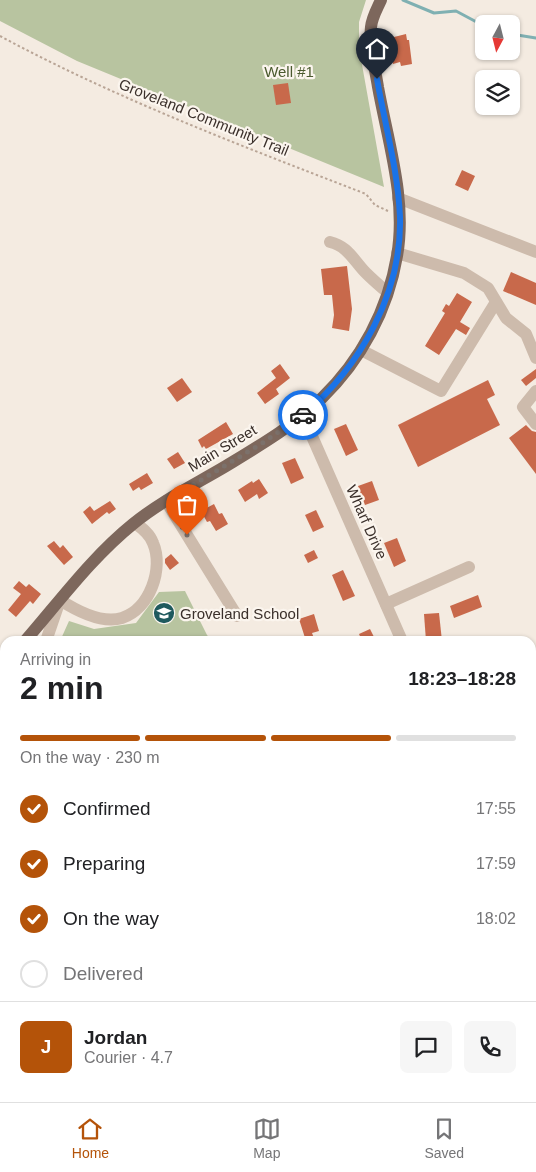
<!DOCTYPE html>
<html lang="en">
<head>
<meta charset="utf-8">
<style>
  :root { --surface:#fff; --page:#f6f6f6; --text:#202124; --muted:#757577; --line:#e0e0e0; --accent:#b45309 }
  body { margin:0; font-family:Helvetica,sans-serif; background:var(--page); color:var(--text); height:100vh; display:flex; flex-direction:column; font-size:19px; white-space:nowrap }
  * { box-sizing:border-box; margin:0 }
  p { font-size:16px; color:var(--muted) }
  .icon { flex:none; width:28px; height:28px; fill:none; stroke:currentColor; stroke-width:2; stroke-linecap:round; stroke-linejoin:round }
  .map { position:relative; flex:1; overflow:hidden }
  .drawer { position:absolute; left:0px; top:636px; width:536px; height:466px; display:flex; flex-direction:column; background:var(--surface); border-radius:15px 15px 0 0; box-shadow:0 1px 4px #0004 }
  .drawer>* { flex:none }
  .needle { width:32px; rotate:187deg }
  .buttons { position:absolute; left:475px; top:15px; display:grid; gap:10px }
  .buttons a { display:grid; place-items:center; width:45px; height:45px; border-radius:8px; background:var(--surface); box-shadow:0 1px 4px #0004; font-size:25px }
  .pin { position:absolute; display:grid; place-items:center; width:42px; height:42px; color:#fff; margin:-51px -21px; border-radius:50% 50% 50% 0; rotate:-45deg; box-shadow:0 0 5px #0007 }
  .pin .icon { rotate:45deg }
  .courier { position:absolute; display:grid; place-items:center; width:50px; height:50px; margin:-25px; border:4px solid #1a73e8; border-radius:50%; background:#fff; color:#222; box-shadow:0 1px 6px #0007 }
  .head em { font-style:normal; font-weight:700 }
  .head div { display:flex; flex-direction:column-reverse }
  .head { display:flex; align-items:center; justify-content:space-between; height:85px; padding:0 20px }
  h1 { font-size:32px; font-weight:700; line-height:38px }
  .bar { display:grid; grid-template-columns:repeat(4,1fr); gap:8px 5px; align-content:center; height:60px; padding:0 20px }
  .bar i { height:6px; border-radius:4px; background:var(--line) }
  .bar .active { background:var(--accent) }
  .bar p { grid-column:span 4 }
  .line { display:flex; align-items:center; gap:12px; padding:0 20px; border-top:1px solid var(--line) }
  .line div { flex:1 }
  .round { display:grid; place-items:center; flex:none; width:52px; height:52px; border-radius:8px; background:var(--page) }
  ol { padding:0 20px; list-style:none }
  li { display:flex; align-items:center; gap:15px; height:55px }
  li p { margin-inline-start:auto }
  li .icon { padding:5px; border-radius:50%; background:var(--accent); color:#fff; stroke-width:4 }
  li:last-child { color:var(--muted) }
  li i { width:28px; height:28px; border:2px solid var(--line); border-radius:50% }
  .tabs { display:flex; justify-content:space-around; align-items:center; height:70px; border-top:1px solid var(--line); background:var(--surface); font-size:14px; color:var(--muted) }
  .tabs a { display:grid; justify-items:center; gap:2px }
  .tabs .active { color:var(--accent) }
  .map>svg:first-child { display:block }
</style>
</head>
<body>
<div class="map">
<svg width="536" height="1102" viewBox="0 0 536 1102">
  <rect width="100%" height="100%" fill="#f4ebe1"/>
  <g fill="#b8c4a0">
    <path d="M0 0H366L359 22V48L384 187 77 61 0 21Z"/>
    <path d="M185 591 207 635 212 641H60L69 621 94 629 136 623 159 592Z"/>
  </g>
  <path fill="#7fb0b2" d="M536 735V1102H124L129 1098H531V736Z"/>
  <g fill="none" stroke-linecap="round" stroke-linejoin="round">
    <g stroke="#7fb0b2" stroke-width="3">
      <path d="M403 0 434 13 456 11 484 26"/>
      <path d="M511 34 536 38"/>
    </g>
  </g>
  <g fill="#c8694b">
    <path d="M406 34 407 40H409L412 64 401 66 400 62 393 64 389 44 395 43 394 37Z"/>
    <path d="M288 83 291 103 276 105 273 85Z"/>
    <path d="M462 170 475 176 468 191 455 185Z"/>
    <path d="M347 266 352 309 349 331 332 328 334 315 332 295H324L321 269Z"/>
    <path d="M511 272 536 283V305L503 291Z"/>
    <path d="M457 293 472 302 460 322 470 328 466 335 456 329 439 355 425 346 445 313 442 311 446 304 449 306Z"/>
    <path d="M280 364 290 378 276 389 279 394 265 404 257 393 276 378 271 371Z"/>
    <path d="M536 369V378L526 386 521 380Z"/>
    <path d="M182 378 192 392 177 402 167 388Z"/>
    <path d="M488 380 495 395 487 399 500 425 418 467 398 425Z"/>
    <path d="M226 422 233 434 206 449 204 446 202 448 198 440Z"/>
    <path d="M346 424 358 450 346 456 334 429Z"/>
    <path d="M526 425 532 431 536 432V474L509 438Z"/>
    <path d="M178 452 185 463 174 469 167 459Z"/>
    <path d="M295 458 304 478 291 484 282 463Z"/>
    <path d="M147 473 153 483 141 490 139 487 133 491 129 484Z"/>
    <path d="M259 479 268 493 259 499 257 494 245 502 238 490 252 481 253 483Z"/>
    <path d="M372 481 379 500 365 505 358 486Z"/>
    <path d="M110 501 116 509 109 514 107 512 92 524 83 512 90 506 94 511Z"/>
    <path d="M214 504 219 514 222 513 228 524 216 531 210 521 207 522 201 511Z"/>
    <path d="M316 510 324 527 313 532 305 515Z"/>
    <path d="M397 538 406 561 394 567 384 543Z"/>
    <path d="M54 541 60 548 63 545 73 557 64 565 47 546Z"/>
    <path d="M314 550 318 558 308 563 304 555Z"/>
    <path d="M171 554 179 563 170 570 165 563V559Z"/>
    <path d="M343 570 355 596 343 601 332 575Z"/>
    <path d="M19 581 26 587 29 584 41 594 33 604 30 601 16 617 8 610 21 594 13 588Z"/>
    <path d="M478 595 482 607 454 618 450 606Z"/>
    <path d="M439 613 442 641H426L424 614Z"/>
    <path d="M314 614 319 631 312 633 315 641H306L299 619Z"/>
    <path d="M370 629 376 641H362L359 634Z"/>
  </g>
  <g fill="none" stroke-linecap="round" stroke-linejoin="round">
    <path stroke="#b9a596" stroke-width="2" stroke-dasharray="2.5 2.5" stroke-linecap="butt" d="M0 36C117 99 242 146 366 194L375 205 388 211"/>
    <g stroke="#cdbbac" stroke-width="12">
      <path d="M398 198 536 252"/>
      <path d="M330 242C348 246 354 261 366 273 373 280 380 286 387 292"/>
      <path d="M397 253 464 273 488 288 506 318 526 334 536 358"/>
      <path d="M361 350 441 391 496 302"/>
      <path d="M536 391 523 407 536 424"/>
      <path d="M300 417 311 434 402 641"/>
      <path d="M166 501 237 616"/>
      <path d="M386 604 469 567"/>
      <path d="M46 641 60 600C77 611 102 624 122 618 150 609 164 568 153 543 150 534 142 528 135 523"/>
      <path d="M45 1102 48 1098"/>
    </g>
    <g stroke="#7d675c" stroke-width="12">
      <path d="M25 641C59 602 92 557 133 524 161 501 194 485 226 466 259 446 295 425 322 398 361 360 388 310 397 256 407 200 388 142 378 87 375 68 369 46 371 27 372 17 377 9 381 0"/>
      <path d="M0 671 5 665"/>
    </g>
  </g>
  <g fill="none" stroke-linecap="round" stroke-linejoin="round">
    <path stroke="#7c716b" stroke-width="5" stroke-dasharray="0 9" d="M187 535 166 501 261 444 303 415"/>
    <path stroke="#1a73e8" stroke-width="6" d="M303 415C360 367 402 294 400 217 398 171 385 125 377 79"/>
  </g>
  <defs>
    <g id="school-disc" transform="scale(1.125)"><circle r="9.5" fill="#1f5a5e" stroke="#fbf5ee"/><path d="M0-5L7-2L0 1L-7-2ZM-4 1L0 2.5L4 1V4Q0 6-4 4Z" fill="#fff"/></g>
  </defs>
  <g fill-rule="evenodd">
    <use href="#school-disc" x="164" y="613"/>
  </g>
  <g text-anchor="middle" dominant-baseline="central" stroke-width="4.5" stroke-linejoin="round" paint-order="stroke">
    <g font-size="15" fill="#4a5a2e" stroke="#fbf5ee">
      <text x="289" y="71">Well #1</text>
    </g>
    <g font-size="15" fill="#3b302b" stroke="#fbf5ee">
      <text transform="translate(204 117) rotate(22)">Groveland Community Trail</text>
      <text transform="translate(222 448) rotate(-31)">Main Street</text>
      <text transform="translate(367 522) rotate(66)">Wharf Drive</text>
    </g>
    <g font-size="15" fill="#3b302b" stroke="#fbf5ee" text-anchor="start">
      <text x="180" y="613">Groveland School</text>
    </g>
  </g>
</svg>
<div class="buttons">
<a><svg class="needle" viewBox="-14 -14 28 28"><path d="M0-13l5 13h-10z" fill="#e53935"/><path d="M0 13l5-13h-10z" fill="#757577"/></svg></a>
<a><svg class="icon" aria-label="layers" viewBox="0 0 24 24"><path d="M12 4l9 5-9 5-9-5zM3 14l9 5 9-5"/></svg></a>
</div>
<div class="pin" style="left:187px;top:535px;background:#ea580c"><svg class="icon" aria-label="bag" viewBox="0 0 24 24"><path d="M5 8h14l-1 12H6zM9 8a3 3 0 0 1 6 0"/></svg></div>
<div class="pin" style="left:377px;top:79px;background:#1f2937"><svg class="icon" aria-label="home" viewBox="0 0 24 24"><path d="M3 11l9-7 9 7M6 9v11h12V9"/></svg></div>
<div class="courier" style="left:303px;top:415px"><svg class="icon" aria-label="car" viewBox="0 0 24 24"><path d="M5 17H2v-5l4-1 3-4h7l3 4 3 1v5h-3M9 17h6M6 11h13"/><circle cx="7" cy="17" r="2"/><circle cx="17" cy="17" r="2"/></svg></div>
<section class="drawer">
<div class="head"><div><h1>2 min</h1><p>Arriving in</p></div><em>18:23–18:28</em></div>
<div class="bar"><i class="active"></i><i class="active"></i><i class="active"></i><i></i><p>On the way · 230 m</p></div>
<ol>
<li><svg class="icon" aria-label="check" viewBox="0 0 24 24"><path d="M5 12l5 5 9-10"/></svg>Confirmed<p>17:55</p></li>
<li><svg class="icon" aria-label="check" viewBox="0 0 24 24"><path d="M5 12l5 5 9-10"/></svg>Preparing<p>17:59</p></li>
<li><svg class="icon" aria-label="check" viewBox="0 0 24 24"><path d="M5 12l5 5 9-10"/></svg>On the way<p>18:02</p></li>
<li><i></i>Delivered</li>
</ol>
<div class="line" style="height:90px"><b class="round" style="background:var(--accent);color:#fff">J</b><div><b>Jordan</b><p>Courier · 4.7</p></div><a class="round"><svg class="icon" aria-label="chat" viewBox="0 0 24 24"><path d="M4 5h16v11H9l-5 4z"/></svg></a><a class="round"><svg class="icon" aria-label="phone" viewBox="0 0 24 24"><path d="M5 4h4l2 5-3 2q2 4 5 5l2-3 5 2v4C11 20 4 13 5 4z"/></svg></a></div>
</section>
</div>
<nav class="tabs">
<a class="active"><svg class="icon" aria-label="home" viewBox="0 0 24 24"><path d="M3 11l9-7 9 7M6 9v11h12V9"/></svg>Home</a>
<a><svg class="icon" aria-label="map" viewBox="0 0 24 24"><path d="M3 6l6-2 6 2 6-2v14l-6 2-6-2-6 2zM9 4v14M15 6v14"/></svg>Map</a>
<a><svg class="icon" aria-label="saved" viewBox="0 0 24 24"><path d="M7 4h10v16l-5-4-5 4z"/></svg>Saved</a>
</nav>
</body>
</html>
